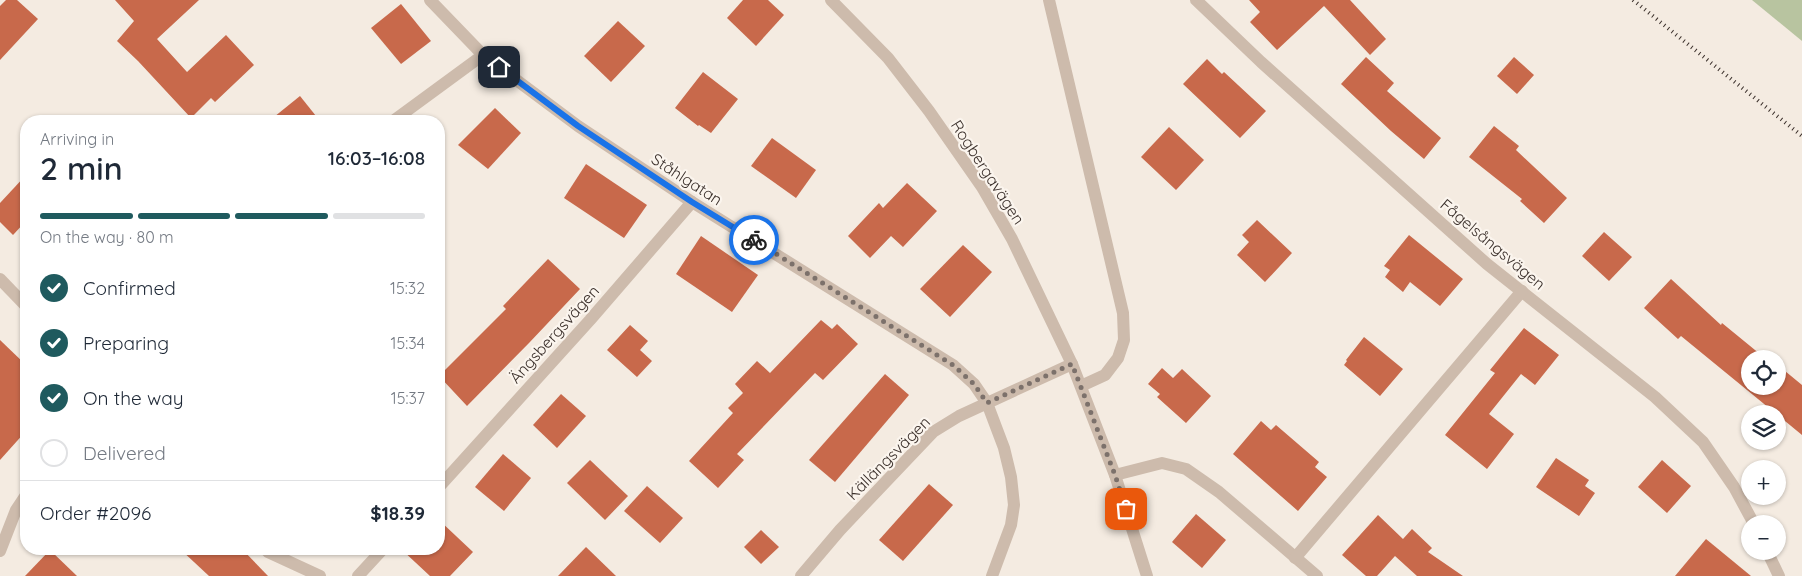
<!DOCTYPE html>
<html lang="en">
<head>
<meta charset="utf-8">
<style>
  :root { --surface:#fff; --page:#f2f2f3; --text:#1f2937; --muted:#747a83; --line:#e0e1e3; --accent:#1f5a5e }
  body { margin:0; font-family:Quicksand,sans-serif; background:var(--page); color:var(--text); height:100vh; display:flex; flex-direction:column; font-size:19px; white-space:nowrap }
  * { box-sizing:border-box; margin:0 }
  p { font-size:16px; color:var(--muted) }
  .icon { flex:none; width:28px; height:28px; fill:none; stroke:currentColor; stroke-width:2; stroke-linecap:round; stroke-linejoin:round }
  .map { position:relative; flex:1; overflow:hidden }
  .sheet { position:absolute; left:20px; top:115px; width:425px; height:440px; display:flex; flex-direction:column; background:var(--surface); border-radius:20px; box-shadow:0 1px 4px #0004 }
  .sheet>* { flex:none }
  .controls { position:absolute; left:1741px; top:350px; display:grid; gap:10px }
  .controls a { display:grid; place-items:center; width:45px; height:45px; border-radius:50%; background:var(--surface); box-shadow:0 1px 4px #0004; font-size:25px }
  .pin { position:absolute; display:grid; place-items:center; width:42px; height:42px; color:#fff; margin:-21px; border-radius:10px; box-shadow:0 2px 8px #0006 }
  .courier { position:absolute; display:grid; place-items:center; width:50px; height:50px; margin:-25px; border:4px solid #1a73e8; border-radius:50%; background:#fff; color:#222; box-shadow:0 1px 6px #0007 }
  .headline em { font-style:normal; font-weight:600 }
  .headline div { display:flex; flex-direction:column-reverse }
  .headline { display:flex; align-items:center; justify-content:space-between; height:85px; padding:0 20px }
  h1 { font-size:32px; font-weight:600; line-height:38px }
  .bar { display:grid; grid-template-columns:repeat(4,1fr); gap:8px 5px; align-content:center; height:60px; padding:0 20px }
  .bar i { height:6px; border-radius:4px; background:var(--line) }
  .bar .active { background:var(--accent) }
  .bar p { grid-column:span 4 }
  .line { display:flex; align-items:center; gap:12px; padding:0 20px; border-top:1px solid var(--line) }
  .line div { flex:1 }
  ol { padding:0 20px; list-style:none }
  li { display:flex; align-items:center; gap:15px; height:55px }
  li p { margin-inline-start:auto }
  li .icon { padding:5px; border-radius:50%; background:var(--accent); color:#fff; stroke-width:4 }
  li:last-child { color:var(--muted) }
  li i { width:28px; height:28px; border:2px solid var(--line); border-radius:50% }
  .map>svg:first-child { display:block }
</style>
</head>
<body>
<div class="map">
<svg width="1802" height="576" viewBox="0 0 1802 576">
  <rect width="100%" height="100%" fill="#f4ebe1"/>
  <path fill="#b8c4a0" d="M1752 0H1802V41Z"/>
  <g fill="#c8694b">
    <path d="M6 0H17L38 19 0 60V6Z"/>
    <path d="M115 0H199L157 39 187 72 226 35 254 65 215 102 211 98 191 118 138 61 117 41 134 21Z"/>
    <path d="M743 0H768L784 15 756 46 727 18Z"/>
    <path d="M1249 0H1350L1386 39 1370 55 1324 6 1277 50 1250 22 1260 12Z"/>
    <path d="M401 4 431 41 401 64 371 28Z"/>
    <path d="M618 21 645 46 611 82 584 56Z"/>
    <path d="M1366 57 1394 83 1387 91 1441 138 1424 159 1391 131 1341 84Z"/>
    <path d="M1514 57 1534 75 1517 94 1497 76Z"/>
    <path d="M1207 59 1222 74 1224 72 1266 111 1240 138 1183 84Z"/>
    <path d="M703 72 738 99 711 133 699 125 698 126 675 108Z"/>
    <path d="M300 96 320 121H269Z"/>
    <path d="M495 108 521 133 488 169 458 145Z"/>
    <path d="M1494 126 1519 146 1516 150 1567 198 1544 223 1520 201 1522 199 1469 157Z"/>
    <path d="M1169 127 1204 160 1176 190 1141 157Z"/>
    <path d="M772 138 816 170 796 198 751 166Z"/>
    <path d="M586 164 647 205 624 238 564 198Z"/>
    <path d="M26 175V221L13 235 0 222V203Z"/>
    <path d="M907 183 937 211 903 247 891 236 870 258 848 236 879 203 883 208Z"/>
    <path d="M1257 220 1292 253 1265 282 1237 255 1249 242 1242 235Z"/>
    <path d="M1604 232 1632 257 1609 281 1582 256Z"/>
    <path d="M1409 235 1463 279 1440 306 1410 282 1403 292 1385 277 1390 270 1384 266Z"/>
    <path d="M701 236 758 275 732 312 676 274Z"/>
    <path d="M963 245 992 272 950 317 920 289Z"/>
    <path d="M548 259 580 289 529 343 467 406 439 376 506 309 503 306Z"/>
    <path d="M1671 279 1721 325 1722 323 1766 359H1750V386H1778V368L1783 373 1785 371 1802 385V435L1681 336 1678 339 1644 308Z"/>
    <path d="M821 320 832 329 837 324 858 344 823 380 815 373 737 454 744 460 718 488 689 461 733 413 728 408 743 393 735 384 757 361 770 373Z"/>
    <path d="M630 325 648 341 640 350 652 361 637 377 607 350Z"/>
    <path d="M1524 328 1559 355 1535 385 1521 374 1489 414 1514 434 1487 469 1445 435 1495 373 1490 370Z"/>
    <path d="M1364 337 1403 369 1380 396 1344 365 1347 361 1346 360Z"/>
    <path d="M0 340 26 365V431L0 460Z"/>
    <path d="M1162 368 1173 378 1182 369 1211 396 1186 423 1157 397 1160 394 1148 384Z"/>
    <path d="M885 374 909 395 835 482 809 460Z"/>
    <path d="M561 394 586 416 557 448 533 425Z"/>
    <path d="M1261 421 1271 430 1276 425 1319 462 1315 467 1327 477 1298 511 1233 454Z"/>
    <path d="M503 454 531 478 504 511 475 487Z"/>
    <path d="M1556 458 1589 480 1585 486 1595 493 1579 516 1536 487Z"/>
    <path d="M590 460 628 496 605 520 567 483Z"/>
    <path d="M1662 460 1691 486 1667 513 1638 487Z"/>
    <path d="M929 484 953 505 903 561 879 540Z"/>
    <path d="M647 486 683 518 660 543 624 511Z"/>
    <path d="M1196 514 1226 540 1202 568 1172 542Z"/>
    <path d="M1378 515 1403 539 1412 529 1432 548 1428 552 1463 576H1417L1395 556 1377 576H1366L1342 555Z"/>
    <path d="M439 520 473 552 450 576H430L401 549H439Z"/>
    <path d="M761 530 779 547 761 564 744 547Z"/>
    <path d="M1706 539 1751 576H1675Z"/>
    <path d="M586 547 616 576H558Z"/>
    <path d="M180 549H242L268 576H209Z"/>
    <path d="M50 550 77 576H25Z"/>
  </g>
  <g fill="none" stroke-linecap="round" stroke-linejoin="round">
    <g stroke="#cdbbac" stroke-width="12">
      <path d="M430 0 483 55 578 126 692 202 953 365 974 384 987 403 1004 448 1011 477 1014 505 1011 525 992 576"/>
      <path d="M831 0 888 58 929 111 982 187 1012 239 1072 364 1115 475 1147 576"/>
      <path d="M1049 0 1123 313 1124 340 1118 358 1105 375 1081 386"/>
      <path d="M1196 0 1261 62 1487 264 1655 397 1703 442 1734 487 1754 524"/>
      <path d="M393 121 483 55"/>
      <path d="M0 279 26 306"/>
      <path d="M1115 475 1162 463 1186 469 1219 492 1317 576"/>
      <path d="M439 487 590 320 692 202"/>
      <path d="M265 549 268 552 320 576"/>
      <path d="M0 551 16 510 26 495"/>
      <path d="M1767 551 1779 576"/>
      <path d="M1295 558 1522 291"/>
      <path d="M358 576 383 549"/>
      <path d="M801 576 840 530 933 432 959 416 1072 364"/>
    </g>
    <path stroke="#3b302b" stroke-width="4" stroke-dasharray="1 4" stroke-linecap="butt" d="M1633 0 1802 136"/>
  </g>
  <g fill="none" stroke-linecap="round" stroke-linejoin="round">
    <path stroke="#7c716b" stroke-width="5" stroke-dasharray="0 9" d="M754 240 953 365 974 384 987 403 1072 364 1115 475 1126 509"/>
    <path stroke="#1a73e8" stroke-width="6" d="M499 67 578 126 692 202 754 240"/>
  </g>
  <g text-anchor="middle" dominant-baseline="central" stroke-width="4.5" stroke-linejoin="round" paint-order="stroke">
    <g font-size="16" fill="#3b302b" stroke="#fbf5ee">
      <text transform="translate(988 172) rotate(57)">Rogbergavägen</text>
      <text transform="translate(687 179) rotate(33)">Ståhlgatan</text>
      <text transform="translate(1493 244) rotate(40)">Fågelsångsvägen</text>
      <text transform="translate(554 334) rotate(-48)">Ängsbergsvägen</text>
      <text transform="translate(888 458) rotate(-45)">Källängsvägen</text>
    </g>
  </g>
</svg>
<div class="controls">
<a><svg class="icon" aria-label="locate" viewBox="0 0 24 24"><circle cx="12" cy="12" r="6"/><path d="M12 2v4M12 18v4M2 12h4M18 12h4"/></svg></a>
<a><svg class="icon" aria-label="layers" viewBox="0 0 24 24"><path d="M12 4l9 5-9 5-9-5zM3 14l9 5 9-5"/></svg></a>
<a>+</a>
<a>−</a>
</div>
<div class="pin" style="left:1126px;top:509px;background:#ea580c"><svg class="icon" aria-label="bag" viewBox="0 0 24 24"><path d="M5 8h14l-1 12H6zM9 8a3 3 0 0 1 6 0"/></svg></div>
<div class="pin" style="left:499px;top:67px;background:#1f2937"><svg class="icon" aria-label="home" viewBox="0 0 24 24"><path d="M3 11l9-7 9 7M6 9v11h12V9"/></svg></div>
<div class="courier" style="left:754px;top:240px"><svg class="icon" aria-label="bike" viewBox="0 0 24 24"><circle cx="6" cy="16" r="4"/><circle cx="18" cy="16" r="4"/><path d="M6 16l4-8h5l3 8M10 8l3 8H6M13 5h3"/></svg></div>
<section class="sheet">
<div class="headline"><div><h1>2 min</h1><p>Arriving in</p></div><em>16:03–16:08</em></div>
<div class="bar"><i class="active"></i><i class="active"></i><i class="active"></i><i></i><p>On the way · 80 m</p></div>
<ol>
<li><svg class="icon" aria-label="check" viewBox="0 0 24 24"><path d="M5 12l5 5 9-10"/></svg>Confirmed<p>15:32</p></li>
<li><svg class="icon" aria-label="check" viewBox="0 0 24 24"><path d="M5 12l5 5 9-10"/></svg>Preparing<p>15:34</p></li>
<li><svg class="icon" aria-label="check" viewBox="0 0 24 24"><path d="M5 12l5 5 9-10"/></svg>On the way<p>15:37</p></li>
<li><i></i>Delivered</li>
</ol>
<div class="line" style="height:65px"><div>Order #2096</div><b>$18.39</b></div>
</section>
</div>
</body>
</html>
